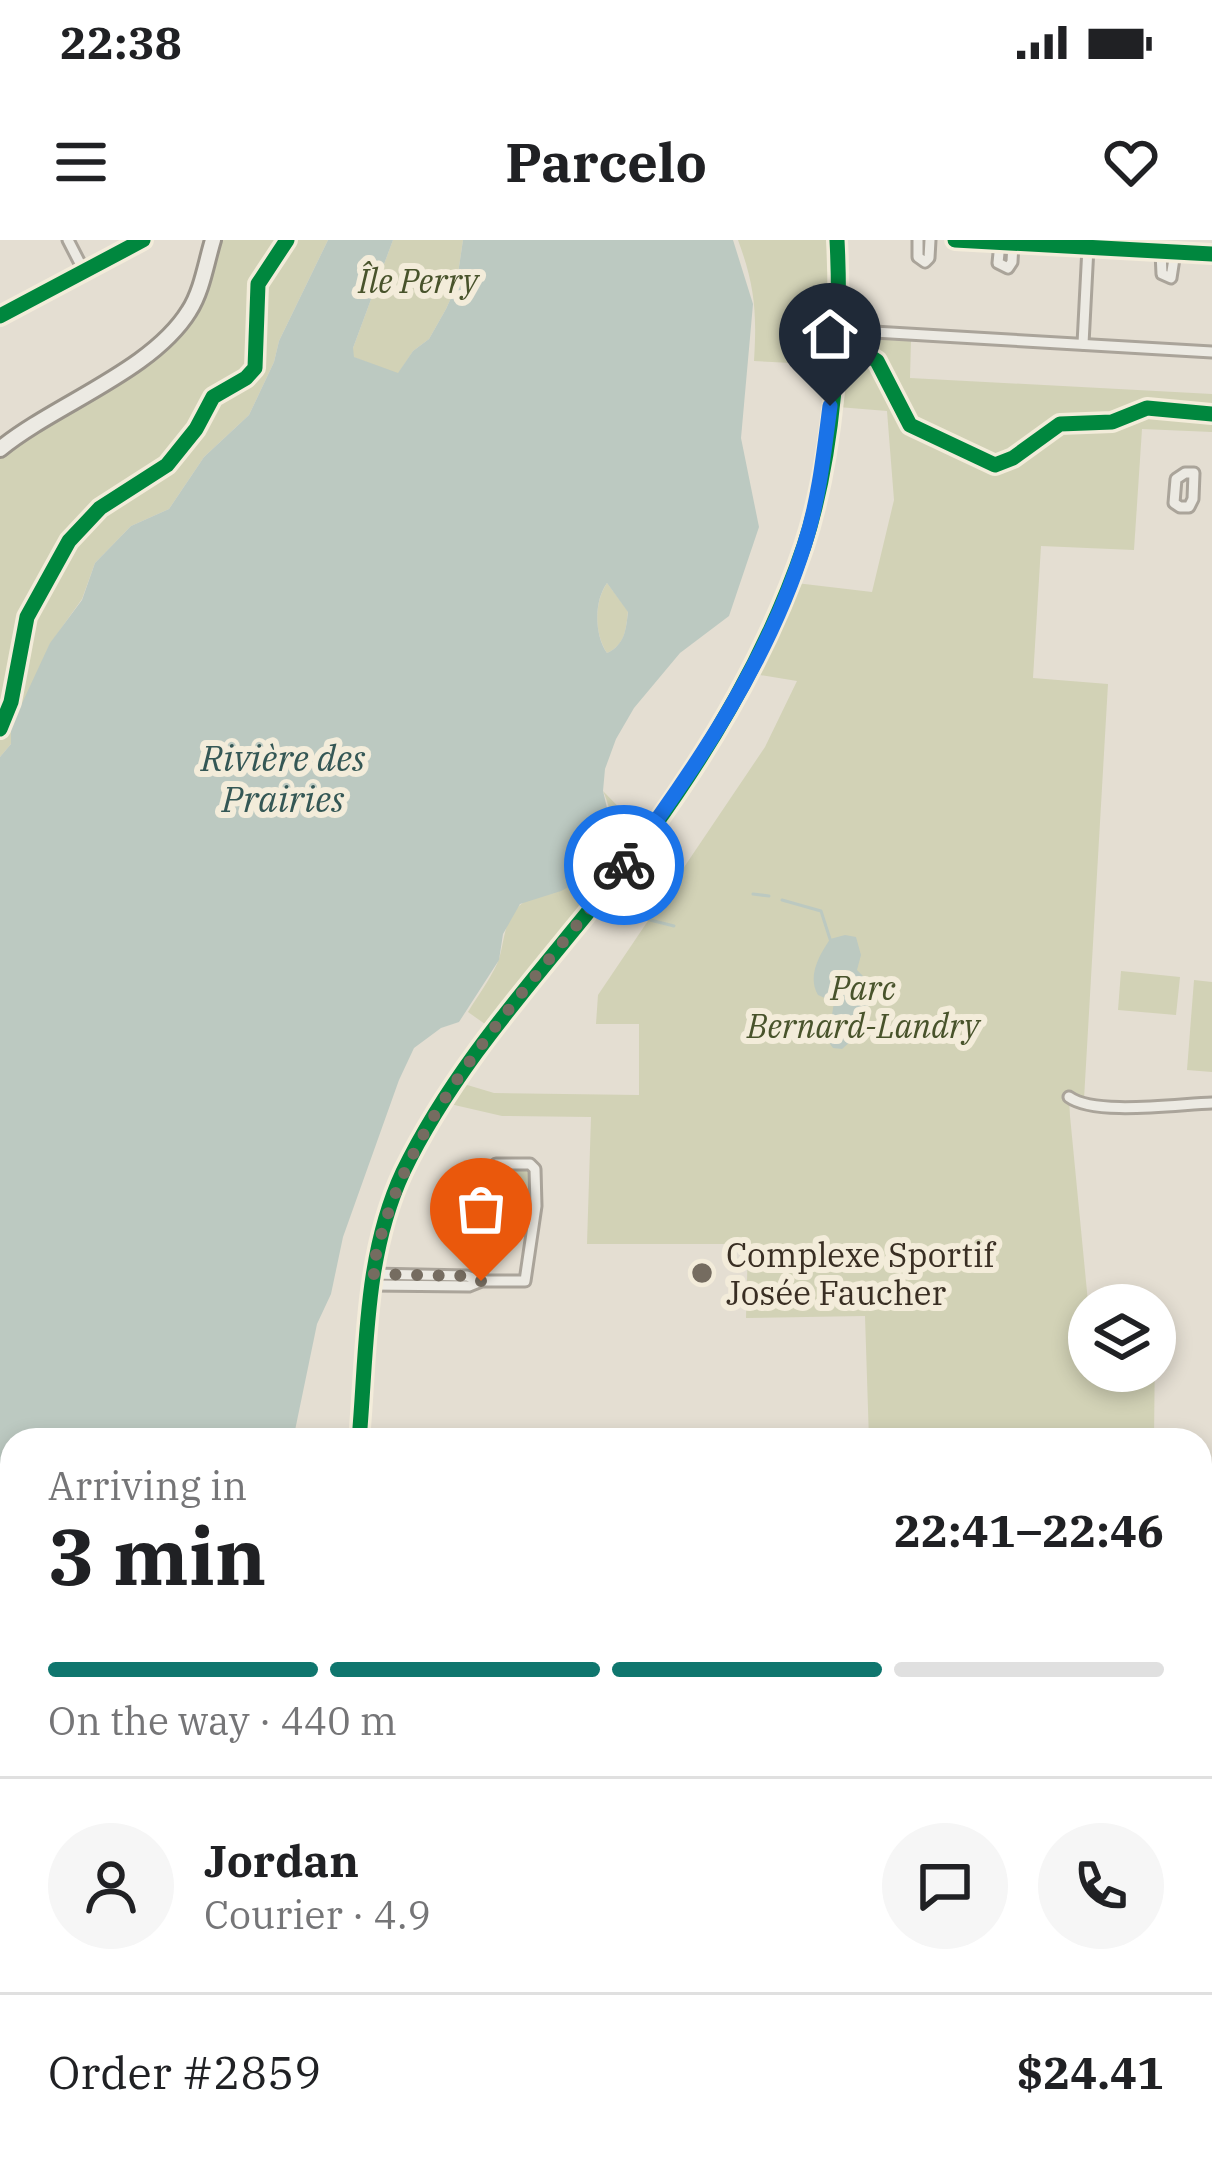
<!DOCTYPE html>
<html lang="en">
<head>
<meta charset="utf-8">
<style>
  :root { --surface:#fff; --page:#f6f6f6; --text:#202124; --muted:#757577; --line:#e0e0e0; --accent:#0f766e }
  body { margin:0; font-family:"IBM Plex Serif",serif; background:var(--page); color:var(--text); height:100vh; display:flex; flex-direction:column; font-size:45px; white-space:nowrap }
  * { box-sizing:border-box; margin:0 }
  p { font-size:39px; color:var(--muted) }
  .icon { flex:none; width:66px; height:66px; fill:none; stroke:currentColor; stroke-width:2; stroke-linecap:round; stroke-linejoin:round }
  .map { position:relative; flex:1; overflow:hidden }
  .side { position:absolute; left:0px; top:1188px; width:1212px; height:747px; display:flex; flex-direction:column; background:var(--surface); border-radius:36px 36px 0 0; box-shadow:0 6px 18px #0003 }
  .side>* { flex:none }
  .controls { position:absolute; left:1068px; top:1044px; display:grid; gap:24px }
  .controls a { display:grid; place-items:center; width:108px; height:108px; border-radius:50%; background:var(--surface); box-shadow:0 6px 18px #0003; font-size:60px }
  .pin { position:absolute; display:grid; place-items:center; width:102px; height:102px; color:#fff; margin:-123px -51px; border-radius:50% 50% 50% 0; rotate:-45deg; box-shadow:0 0 12px #0007 }
  .pin .icon { rotate:45deg }
  .courier { position:absolute; display:grid; place-items:center; width:120px; height:120px; margin:-60px; border:9px solid #1a73e8; border-radius:50%; background:#fff; color:#222; box-shadow:0 3px 15px #0007 }
  .head em { font-style:normal; font-weight:700 }
  .head div { display:flex; flex-direction:column-reverse }
  .head { display:flex; align-items:center; justify-content:space-between; height:204px; padding:0 48px }
  h1 { font-size:78px; font-weight:700; line-height:90px }
  .bar { display:grid; grid-template-columns:repeat(4,1fr); gap:18px 12px; align-content:center; height:144px; padding:0 48px }
  .bar i { height:15px; border-radius:9px; background:var(--line) }
  .bar .selected { background:var(--accent) }
  .bar p { grid-column:span 4 }
  .line { display:flex; align-items:center; gap:30px; padding:0 48px; border-top:3px solid var(--line) }
  .line div { flex:1 }
  .round { display:grid; place-items:center; flex:none; width:126px; height:126px; border-radius:63px; background:var(--page) }
  .status { display:flex; justify-content:space-between; align-items:center; height:84px; padding:0 60px; background:var(--surface); direction:ltr }
  .status svg { height:33px; fill:currentColor }
  header { display:flex; justify-content:space-between; align-items:center; height:156px; padding:0 48px; background:var(--surface); font-size:54px; font-weight:700 }
  .map>svg:first-child { display:block }
</style>
</head>
<body>
<div class="status"><b>22:38</b><svg viewBox="0 0 49 12"><path d="M0 12V9h3v3zM5 12V6h3v6zM10 12V3h3v9zM15 12V0h3v12zM26 1h20v11H26zM47 4h2v5h-2z"/></svg></div>
<header><svg class="icon" aria-label="menu" viewBox="0 0 24 24"><path d="M4 6h16M4 12h16M4 18h16"/></svg>Parcelo<svg class="icon" aria-label="heart" viewBox="0 0 24 24"><path d="M12 20l-8-8c-3-5 5-10 8-4 3-6 11-1 8 4z"/></svg></header>
<div class="map">
<svg width="1212" height="1933" viewBox="0 0 1212 1933">
  <rect width="100%" height="100%" fill="#e4ded2"/>
  <g fill="#d2d2b6">
    <path d="M218 0H328L279 101 274 122 249 175 204 217 169 269 131 286 95 323 82 359 50 404 11 504 0 517V217L131 132 192 78Z"/>
    <path d="M393 0H463L456 47 446 69 429 99 413 111 398 134 353 117V108Z"/>
    <path d="M738 0H828L834 80 830 125 754 121C757 73 755 46 738 0Z"/>
    <path d="M847 96 911 100 910 138 1212 154V192L1142 189 1134 310 1041 306 1033 438 1108 444 1084 859 1069 858 1070 876 1088 1062 1154 1060V1065H1089V1131H1155V1105L1154 1200H869L865 1076 746 1078 748 1004H587L591 877 502 876 450 864 464 844 494 853 639 855V784H596L598 755 765 507 797 441 754 434 796 343 872 352 894 260 887 171 838 167Z"/>
    <path d="M607 343 628 371C626 390 625 405 607 413 594 393 594 362 607 343Z"/>
    <path d="M603 551 646 595 492 789 468 772C477 757 489 741 497 724 505 706 502 680 520 665 528 658 546 656 555 652 602 635 625 600 603 551Z"/>
    <path d="M1121 731 1180 737 1176 775 1118 770Z"/>
    <path d="M1194 740 1212 742V832L1187 830Z"/>
    <path d="M496 924 535 929 533 985 486 984 487 939Z"/>
  </g>
  <g fill="#bcc9c1" fill-rule="evenodd">
    <path d="M328 0H393L353 108 354 117 398 133 413 111 429 99 446 69 456 47 463 0H733L753 64 741 198 759 287 729 376 680 413 634 468 616 499 605 529 603 551 611 585 607 611 594 633 561 651 520 664 503 694 499 720 459 782 441 788 414 808 399 840 343 997 331 1054 317 1084 293 1200H12V1923H269V1933H0V517L11 504V487L50 403 82 360 95 323 131 286 169 269 204 217 249 175 274 122 279 101ZM607 343 628 372C626 389 625 405 607 413 594 394 594 361 607 343Z"/>
    <path d="M845 695 856 697 861 715 857 730 871 744 868 771 852 782 851 801 842 809 833 808 828 801 834 762 818 755C807 736 819 716 830 699Z"/>
  </g>
  <g fill="none" stroke-linecap="round" stroke-linejoin="round">
    <g stroke="#bcc9c1" stroke-width="3">
      <path d="M753 654 769 656"/>
      <path d="M609 659 634 676 674 686"/>
      <path d="M782 660 821 671 830 699"/>
    </g>
    <g stroke="#aaa49a" stroke-width="15">
      <g id="street">
        <path d="M68 0 84 31"/>
        <path d="M918 0V17L925 22 929 18 930 0"/>
        <path d="M955 0 1212 14"/>
        <path d="M1000 3 998 23 1008 28 1012 22 1013 3"/>
        <path d="M1161 12 1162 34 1171 38 1175 12"/>
        <path d="M0 76 143 0"/>
        <path d="M840 90 1212 112"/>
        <path d="M1083 104 1088 7"/>
        <path d="M1185 233H1194L1193 259 1189 267H1180L1174 263 1176 239Z"/>
        <path d="M1069 857C1095 876 1178 864 1212 863"/>
        <path d="M372 1034 467 1036 481 1041H525L536 966 535 929 530 924H496L490 931 481 1041"/>
        <path d="M371 1045 469 1046 479 1042"/>
        <path d="M1200 1321 1212 1325"/>
        <path d="M1200 1503 1212 1485"/>
        <path d="M1200 1545 1212 1550"/>
        <path d="M1200 1645 1212 1651"/>
        <path d="M1200 1906H1212"/>
        <path d="M478 1923V1933"/>
        <path d="M671 1933V1923"/>
        <path d="M1039 1933 1041 1923"/>
      </g>
    </g>
    <g stroke="#9a948a" stroke-width="20">
      <g id="secondary">
        <path d="M0 209C55 164 152 131 189 71 202 51 206 23 213 0"/>
        <path d="M359 1200C367 1110 364 1016 403 932 451 833 524 751 593 666 679 560 760 436 804 306 834 215 842 95 837 0"/>
        <path d="M1200 1341 1212 1327"/>
        <path d="M1200 1369 1212 1354"/>
        <path d="M318 1923V1933"/>
        <path d="M291 1933 292 1923"/>
        <path d="M913 1933V1923"/>
        <path d="M930 1933V1923"/>
      </g>
    </g>
    <use href="#street" stroke="#eceae3" stroke-width="9"/>
    <use href="#secondary" stroke="#eceae3" stroke-width="14"/>
    <g stroke="#f3ecda" stroke-width="22">
      <g id="cycleway">
        <path d="M955 0 1212 14"/>
        <path d="M0 76 143 0"/>
        <path d="M828 89 877 121 910 185 995 225 1013 218 1060 184 1112 182 1147 168 1212 174"/>
        <path d="M0 489 11 462 27 377 69 301 100 268 167 225 196 189 213 157 246 138 255 128 258 44 287 0"/>
        <path d="M359 1200C367 1110 364 1016 403 932 451 833 524 751 593 666 679 560 760 436 804 306 834 215 842 95 837 0"/>
      </g>
    </g>
    <use href="#cycleway" stroke="#00873e" stroke-width="15"/>
  </g>
  <g fill="none" stroke-linecap="round" stroke-linejoin="round">
    <path stroke="#756c60" stroke-width="12" stroke-dasharray="0 21.6" d="M481 1041 467 1036 372 1034C402 871 529 752 624 625"/>
    <path stroke="#1a73e8" stroke-width="15" d="M624 625C696 528 769 420 805 303 819 259 824 212 830 166"/>
  </g>
  <circle fill="#756c60" stroke="#f3ecda" stroke-width="4.5" cx="702" cy="1033" r="12"/>
  <g text-anchor="middle" dominant-baseline="central" stroke-width="12" stroke-linejoin="round" paint-order="stroke">
    <g font-size="33" font-style="italic" fill="#48532b" stroke="#f3ecda">
      <text x="418" y="40">Île Perry</text>
      <text x="863" y="747">Parc<tspan x="863" dy="38">Bernard-Landry</tspan></text>
    </g>
    <g font-size="33" fill="#392e23" stroke="#f3ecda" text-anchor="start">
      <text x="726" y="1014">Complexe Sportif<tspan x="726" dy="38">Josée Faucher</tspan></text>
    </g>
    <g font-size="36" font-style="italic" fill="#345755" stroke="#f3ecda">
      <text x="283" y="517">Rivière des<tspan x="283" dy="41">Prairies</tspan></text>
    </g>
  </g>
</svg>
<div class="controls">
<a><svg class="icon" aria-label="layers" viewBox="0 0 24 24"><path d="M12 4l9 5-9 5-9-5zM3 14l9 5 9-5"/></svg></a>
</div>
<div class="pin" style="left:481px;top:1041px;background:#ea580c"><svg class="icon" aria-label="bag" viewBox="0 0 24 24"><path d="M5 8h14l-1 12H6zM9 8a3 3 0 0 1 6 0"/></svg></div>
<div class="pin" style="left:830px;top:166px;background:#1f2937"><svg class="icon" aria-label="home" viewBox="0 0 24 24"><path d="M3 11l9-7 9 7M6 9v11h12V9"/></svg></div>
<div class="courier" style="left:624px;top:625px"><svg class="icon" aria-label="bike" viewBox="0 0 24 24"><circle cx="6" cy="16" r="4"/><circle cx="18" cy="16" r="4"/><path d="M6 16l4-8h5l3 8M10 8l3 8H6M13 5h3"/></svg></div>
<section class="side">
<div class="head"><div><h1>3 min</h1><p>Arriving in</p></div><em>22:41–22:46</em></div>
<div class="bar"><i class="selected"></i><i class="selected"></i><i class="selected"></i><i></i><p>On the way · 440 m</p></div>
<div class="line" style="height:216px"><a class="round"><svg class="icon" aria-label="person" viewBox="0 0 24 24"><circle cx="12" cy="8" r="4"/><path d="M4 21q1-7 8-7t8 7"/></svg></a><div><b>Jordan</b><p>Courier · 4.9</p></div><a class="round"><svg class="icon" aria-label="chat" viewBox="0 0 24 24"><path d="M4 5h16v11H9l-5 4z"/></svg></a><a class="round"><svg class="icon" aria-label="phone" viewBox="0 0 24 24"><path d="M5 4h4l2 5-3 2q2 4 5 5l2-3 5 2v4C11 20 4 13 5 4z"/></svg></a></div>
<div class="line" style="height:156px"><div>Order #2859</div><b>$24.41</b></div>
</section>
</div>
</body>
</html>
